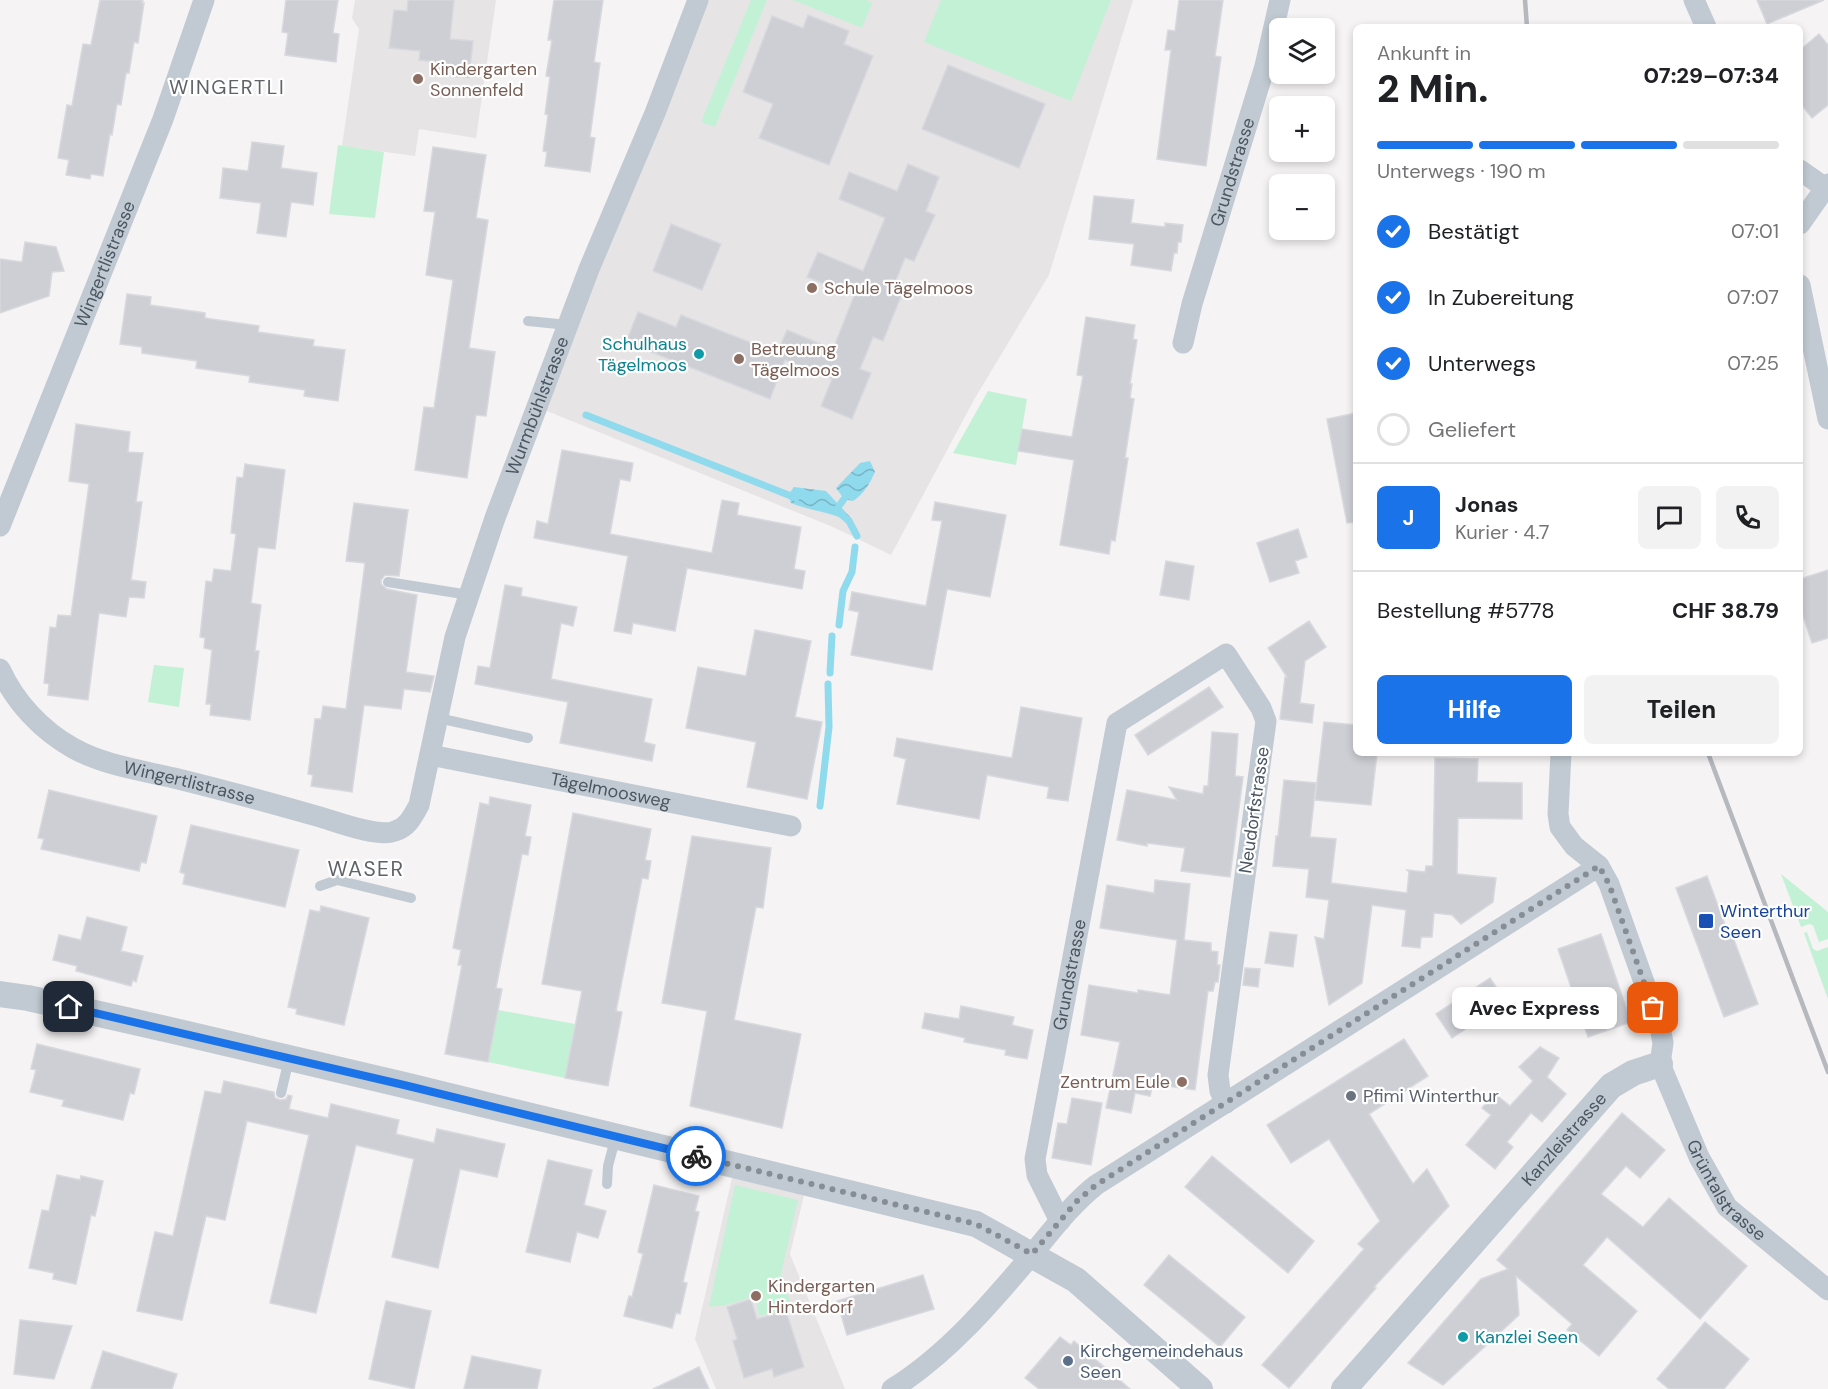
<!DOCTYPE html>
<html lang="de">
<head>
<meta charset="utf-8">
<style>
  :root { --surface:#fff; --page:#f2f2f2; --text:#202124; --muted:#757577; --line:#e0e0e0; --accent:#1a73e8 }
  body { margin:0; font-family:"DM Sans",sans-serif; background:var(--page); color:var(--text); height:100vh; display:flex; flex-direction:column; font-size:22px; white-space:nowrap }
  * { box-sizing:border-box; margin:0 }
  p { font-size:20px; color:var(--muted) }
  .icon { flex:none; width:33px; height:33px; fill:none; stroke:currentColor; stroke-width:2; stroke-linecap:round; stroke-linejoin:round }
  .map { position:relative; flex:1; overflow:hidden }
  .side { position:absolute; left:1353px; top:24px; width:450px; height:732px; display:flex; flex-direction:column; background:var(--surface); border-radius:9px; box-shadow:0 3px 9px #0003 }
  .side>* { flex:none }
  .fabs { position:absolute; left:1269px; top:18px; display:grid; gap:12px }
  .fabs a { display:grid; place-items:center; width:66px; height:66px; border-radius:9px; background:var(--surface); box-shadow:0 3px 9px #0003; font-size:30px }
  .pin { position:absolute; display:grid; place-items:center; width:51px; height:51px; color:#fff; margin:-26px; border-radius:12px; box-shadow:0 3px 9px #0006 }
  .courier { position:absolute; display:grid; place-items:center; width:60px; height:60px; margin:-30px; border:4px solid #1a73e8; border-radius:50%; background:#fff; color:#222; box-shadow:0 2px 8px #0007 }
  .bubble { position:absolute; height:42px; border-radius:9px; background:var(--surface); box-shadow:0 3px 9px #0003; font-size:20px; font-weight:800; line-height:42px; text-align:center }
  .summary em { font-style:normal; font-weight:800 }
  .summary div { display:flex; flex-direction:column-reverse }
  .summary { display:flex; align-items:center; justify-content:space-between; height:102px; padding:0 24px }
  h1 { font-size:39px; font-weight:800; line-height:45px }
  .bar { display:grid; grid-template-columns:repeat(4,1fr); gap:9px 6px; align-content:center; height:72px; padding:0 24px }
  .bar i { height:8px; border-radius:4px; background:var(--line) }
  .bar .on { background:var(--accent) }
  .bar p { grid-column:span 4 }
  .line { display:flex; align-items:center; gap:15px; padding:0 24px; border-top:2px solid var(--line) }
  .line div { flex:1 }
  .round { display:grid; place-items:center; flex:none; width:63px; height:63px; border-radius:9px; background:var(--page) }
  ol { padding:0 24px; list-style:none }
  li { display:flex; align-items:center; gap:18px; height:66px }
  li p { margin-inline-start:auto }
  li .icon { padding:6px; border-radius:50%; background:var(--accent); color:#fff; stroke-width:4 }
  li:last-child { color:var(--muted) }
  li i { width:33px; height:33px; border:3px solid var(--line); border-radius:50% }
  .button { display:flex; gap:12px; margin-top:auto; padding:12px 24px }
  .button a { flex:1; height:69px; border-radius:9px; background:var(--accent); color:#fff; font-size:24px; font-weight:800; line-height:69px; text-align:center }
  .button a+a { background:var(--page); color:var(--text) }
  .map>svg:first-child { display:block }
</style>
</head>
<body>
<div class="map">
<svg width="1828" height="1389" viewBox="0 0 1828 1389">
  <defs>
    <pattern id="water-waves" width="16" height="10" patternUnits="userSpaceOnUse" patternTransform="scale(1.5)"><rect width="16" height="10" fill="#90daee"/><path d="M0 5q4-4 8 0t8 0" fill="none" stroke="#78b4c4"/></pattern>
  </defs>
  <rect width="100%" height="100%" fill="#f5f3f3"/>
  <g fill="#e6e4e5">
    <path d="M355 0H496L476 138 419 129 415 156 342 146 359 29 352 18Z"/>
    <path d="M698 0H1133L1049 275 975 398 891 555 833 527 537 407Z"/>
    <path d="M735 1165 807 1183 790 1254 845 1389H716L695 1339Z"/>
  </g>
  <g fill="#c3f1d5">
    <path d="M751 0H767L715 127 701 122Z"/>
    <path d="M793 0H866L872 3 862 28Z"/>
    <path d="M941 0H1111L1071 101 924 42Z"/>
    <path d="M338 145 384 152 375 218 329 214Z"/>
    <path d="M988 391 1027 399 1016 465 953 453Z"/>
    <path d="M154 665 184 668 179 707 148 702Z"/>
    <path d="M1781 874 1828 912V939L1819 942 1813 925 1809 924 1801 927Z"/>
    <path d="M1807 932 1813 949 1817 951 1828 947V999L1804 933Z"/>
    <path d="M498 1010 575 1024 565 1078 488 1062Z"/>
    <path d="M735 1185 798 1200 781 1274 792 1308 759 1316 755 1296 726 1305 709 1307Z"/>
  </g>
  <g fill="url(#water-waves)">
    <path d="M870 461 875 472C870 483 864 494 853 501L844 499 836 488 860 463Z"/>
    <path d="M794 487 826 491 852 519 849 521C830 512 811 511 791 503L788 495Z"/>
  </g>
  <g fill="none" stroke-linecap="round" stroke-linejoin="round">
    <g stroke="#90daee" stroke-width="7">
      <path d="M586 415 796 498"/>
      <path d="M836 510 844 499"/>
      <path d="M842 515 849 521 857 536"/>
      <path d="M839 625 843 591 852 572 855 547"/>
      <path d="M830 673 832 636"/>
      <path d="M820 806 829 727 828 684"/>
    </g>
  </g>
  <g fill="#cdcfd5" stroke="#d7d9de" stroke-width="1.5">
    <path d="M100 0H143L142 3H144L138 43 134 42 129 73H126L121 105 117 104 112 135 110 134 103 176 91 174 90 179 66 175 69 160 58 158 67 105 72 106 83 44 91 45Z"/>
    <path d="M286 0H338L333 33 339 34 336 62 285 55 288 33 282 32Z"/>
    <path d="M408 0H454L450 39 473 41 469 78 432 74 434 62 419 60 420 51 389 48 394 10 407 11Z"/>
    <path d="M554 0H603L594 62 600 63 590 137 595 138 590 172 545 166 547 152 543 151 548 115 545 114 550 77 546 76 552 40H548Z"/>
    <path d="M1179 0H1223L1215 56 1221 57 1206 166 1157 159 1171 50H1165L1168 30 1175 31Z"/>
    <path d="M1757 0H1824L1767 24Z"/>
    <path d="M808 15 849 31 844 44 873 56 829 165 759 138 773 104 743 92 772 16 803 28Z"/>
    <path d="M1819 34 1828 45V105L1812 118 1800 103V50Z"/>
    <path d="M948 65 1045 104 1019 168 922 129Z"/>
    <path d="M252 142 284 146 281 168 317 173 313 205 291 202 286 237 257 233 261 203 220 198 223 168 248 171Z"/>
    <path d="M433 147 486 155 476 218 488 220 469 348 495 352 486 416 476 415 467 478 415 470 424 407 434 408 453 280 426 275 435 212 424 211Z"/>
    <path d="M908 164 939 177 926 211 935 215 914 261 905 258 892 290 902 294 883 341 873 337 860 369 871 373 852 419 821 406 832 379 785 360 770 399 626 342 638 312 676 327 681 315 777 353 787 330 833 349 854 296 807 277 818 252 863 271 885 218 839 199 849 172 897 191Z"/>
    <path d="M1094 196 1134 200 1131 223 1165 227V223L1183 225 1181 242H1178L1177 253H1174L1171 271 1131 265 1134 244 1089 239Z"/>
    <path d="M671 224 721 244 702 290 653 271Z"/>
    <path d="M25 242 56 247 64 271 52 272 49 296 0 313V259L22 262Z"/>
    <path d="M127 294 151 297 150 305 205 313V318L259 326 258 332 314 340 313 346 345 350 338 401 304 396 305 390 249 382 250 376 196 368 197 361 142 353V347L120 344Z"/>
    <path d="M1086 317 1135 325 1133 339 1137 340 1130 384H1132L1130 398 1134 399 1125 458H1128L1115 541 1111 540 1109 554 1060 545 1074 460 1018 451 1022 429 1072 437 1083 376 1077 375Z"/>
    <path d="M1356 413V522L1347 523 1327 419Z"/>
    <path d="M76 424 130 432 128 452 143 453 136 502H142L131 580 146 582 144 598 129 597 126 617 99 613 88 700 48 695 49 684 44 683 50 627 56 628 58 615 71 616 89 484 69 481Z"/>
    <path d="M562 450 633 463 630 481 620 479 610 534 712 553 722 500 739 503 737 515 801 527 794 569 805 571 802 589 687 568 675 631 633 623 631 634 614 631 628 556 534 538 537 521 548 524Z"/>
    <path d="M245 464 285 470 275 549 258 547 251 603 261 605 255 651H259L250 720 210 715 211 704H206L212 650 204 648 205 638 200 637 206 581 212 582 214 569 231 571 236 534 231 533 237 477 243 478Z"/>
    <path d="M935 502 1006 515 990 597 947 589 932 670 851 655 859 612 849 610 852 592 926 606 942 521 932 520Z"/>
    <path d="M354 503 408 510 399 576 385 575 381 580V584L387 589 417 595 406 672 434 676 430 692 404 689 401 709 364 705 352 792 311 786 313 775 308 774 315 719H321L323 706 346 709 365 563 346 561Z"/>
    <path d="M1298 529 1307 557 1295 561 1299 573 1270 582 1257 543Z"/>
    <path d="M1166 561 1194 566 1189 600 1160 595Z"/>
    <path d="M1828 570V638L1812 643 1800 607V579Z"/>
    <path d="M505 585 522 588 521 596 577 607 573 626 561 623 551 679 652 699 644 742 655 745 652 761 560 743 568 702 475 684 478 666 490 668Z"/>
    <path d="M1309 621 1326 647 1305 661 1300 703 1314 705 1312 723 1280 719 1285 677H1287L1268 648Z"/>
    <path d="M755 630 811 641 795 717 822 722 807 799 747 787 756 742 686 728 698 667 746 676Z"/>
    <path d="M1209 687 1223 707 1148 755 1135 735Z"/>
    <path d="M1021 707 1082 718 1068 801 1047 798 1049 787 987 775 979 819 897 804 906 759 894 756 897 738 1012 758Z"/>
    <path d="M1324 722 1356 725V753H1377L1371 805 1315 800Z"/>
    <path d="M1212 732 1238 734 1235 776 1243 777 1230 877 1181 871 1185 848 1147 843V846L1117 840 1127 790 1177 800 1169 787 1203 794 1204 786H1208Z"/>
    <path d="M1435 758 1478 759 1477 782 1522 783V819L1458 818 1457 874 1496 878 1493 902 1461 924 1452 915 1434 913 1432 937H1421L1420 948 1402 946 1406 910 1372 905 1362 983 1329 1005 1315 937 1324 939 1329 900 1306 897 1309 869 1273 866 1276 836H1278L1284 780 1316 783 1310 837 1336 839 1331 883 1407 893 1409 872 1407 870 1425 872 1426 866H1433Z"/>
    <path d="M49 790 157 816 146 863 141 862 139 871 41 849 44 839 38 838Z"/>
    <path d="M490 797 531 805 525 836 531 837 528 855 522 854 496 988 502 989 488 1062 445 1054 462 965H458L461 950 453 948 480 803 489 805Z"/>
    <path d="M573 813 651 829 645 860 651 861 648 879 642 878 626 960 616 1011 622 1012 608 1086 565 1078 582 991 542 984Z"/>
    <path d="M191 825 299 850 285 907 183 884 185 874 180 872Z"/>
    <path d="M692 836 771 848 763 908 756 907 734 1020 801 1034 782 1128 690 1106 707 1011 662 1003Z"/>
    <path d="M1707 876 1728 933 1731 932 1758 1004 1724 1017 1676 888Z"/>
    <path d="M1155 880 1190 884 1184 940 1211 943V951L1218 952 1217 965H1220L1218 982H1215L1213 991H1208L1195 1090 1153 1084 1150 1096 1135 1093 1131 1113 1106 1108 1120 1042 1081 1035 1089 985 1138 993V990L1170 995 1177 940 1100 928 1107 885 1154 893Z"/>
    <path d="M321 906 369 918 344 1025 296 1014 297 1009 288 1007 310 910 320 912Z"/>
    <path d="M87 917 127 927 121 951 143 956 136 982 133 980 131 986 76 971 77 966 53 960 59 935 81 940Z"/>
    <path d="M1270 932 1297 935 1293 967 1265 963Z"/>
    <path d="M1601 934 1631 1022 1588 1037 1558 949Z"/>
    <path d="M1245 968 1260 969 1258 987 1243 985Z"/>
    <path d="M1490 978 1506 1002 1452 1038 1436 1014Z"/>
    <path d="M961 1006 1014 1017 1012 1025 1033 1030 1027 1059 1005 1055 1006 1050 964 1042 965 1038 922 1028 925 1013 959 1019Z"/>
    <path d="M1404 1039 1428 1076 1369 1114 1413 1184 1427 1169 1449 1206 1374 1287 1376 1288 1289 1388 1262 1365 1364 1249 1358 1244 1380 1221 1329 1139 1291 1163 1267 1125Z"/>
    <path d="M37 1044 140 1069 134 1094 130 1093 123 1120 62 1106 64 1100 30 1092 36 1070 31 1069Z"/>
    <path d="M1540 1047 1559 1058 1547 1077 1566 1094 1542 1122 1531 1113 1507 1142 1513 1147 1495 1169 1466 1145 1491 1115 1482 1108 1494 1093 1510 1106 1533 1081 1519 1067Z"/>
    <path d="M224 1081 274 1092 275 1098 280 1100 286 1099 288 1095 292 1096 289 1109 328 1118 331 1104 399 1120 396 1134 434 1143 437 1129 505 1144 497 1177 460 1169 438 1268 392 1257 414 1159 356 1145 316 1313 270 1303 309 1135 247 1121 225 1220 206 1216 182 1320 137 1311 155 1232 173 1236 205 1091 221 1094Z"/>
    <path d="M1072 1098 1102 1103 1091 1165 1052 1158 1058 1123 1067 1124Z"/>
    <path d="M1622 1113 1665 1150 1640 1178 1626 1166 1601 1194 1643 1227 1669 1198 1747 1266 1700 1319 1607 1237 1583 1265 1637 1311 1599 1356 1567 1330 1572 1324 1516 1276 1519 1315 1443 1385 1408 1363 1481 1279 1508 1269 1497 1260Z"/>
    <path d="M1212 1156 1314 1241 1288 1273 1185 1187Z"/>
    <path d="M548 1160 592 1170 584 1205 606 1211 598 1238 577 1232 570 1262 526 1252Z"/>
    <path d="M57 1175 80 1180 81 1176 103 1181 95 1216 91 1215 76 1284 53 1279 54 1273 29 1268 42 1210 49 1211Z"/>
    <path d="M654 1185 699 1196 695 1211 699 1212 683 1282 687 1283 680 1314 676 1313 672 1328 624 1316 629 1296 632 1297 643 1254 638 1252Z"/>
    <path d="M1169 1255 1245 1317 1220 1347 1144 1285Z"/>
    <path d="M923 1275 934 1309 847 1335 837 1301Z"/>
    <path d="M751 1299 757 1319 786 1311 804 1367 774 1377 772 1369 744 1378 733 1341 737 1339 727 1307Z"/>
    <path d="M386 1301 431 1311 414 1389 369 1379Z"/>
    <path d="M20 1320 72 1326 54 1379 14 1374Z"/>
    <path d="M1705 1322 1749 1359 1724 1389H1669L1657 1379Z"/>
    <path d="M1060 1337 1071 1345 1074 1341 1130 1389H1039L1025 1378Z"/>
    <path d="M103 1351 177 1374 172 1389H91Z"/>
    <path d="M472 1356 541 1370 537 1389H464Z"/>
    <path d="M699 1367 709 1389H653Z"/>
  </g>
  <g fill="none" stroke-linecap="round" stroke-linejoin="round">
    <g stroke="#c1cad2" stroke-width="10">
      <path d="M528 321 568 325"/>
      <path d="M388 582 469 595"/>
      <path d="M438 718 528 738"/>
      <path d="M320 886 337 880 411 898"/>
      <path d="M281 1093 289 1059"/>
      <path d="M607 1184 608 1166 616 1136"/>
    </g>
    <g stroke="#c1cad2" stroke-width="21">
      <path d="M1694 0 1706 27"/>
      <path d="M1800 170 1828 190"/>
      <path d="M1800 224 1828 184"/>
      <path d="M1800 285 1828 419"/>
      <path id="s1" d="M1183 343 1192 304 1265 66 1280 0"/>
      <path id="s2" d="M0 526 163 119 204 0"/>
      <path id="s3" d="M0 669C15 702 41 730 73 748 103 765 140 770 174 778 223 790 271 803 320 817 337 822 379 838 395 831 408 827 413 816 419 805L455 637 495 518 589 269 655 113 698 0"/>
      <path id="s4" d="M1561 753 1558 814 1560 827 1574 846 1599 866 1609 884 1660 1027 1663 1043 1660 1064 1699 1157 1727 1207 1828 1290"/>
      <path id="s5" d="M430 755 791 826"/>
      <path id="s6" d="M1060 1221 1037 1175 1035 1159 1117 723 1226 654 1261 708 1266 721 1218 1075 1220 1091 1226 1103"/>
      <path d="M892 1389C947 1355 992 1302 1034 1252 1054 1228 1071 1205 1096 1185L1599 866"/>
    </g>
    <g stroke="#c1cad2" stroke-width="26">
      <path d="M0 994 28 998 170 1030 404 1085 976 1224 1076 1280 1200 1389"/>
      <path id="s7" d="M1344 1389 1611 1086 1633 1073 1660 1064"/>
    </g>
    <g stroke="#b5b8bd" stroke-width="4.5">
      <path d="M1525 0 1527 27"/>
      <path d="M1708 753 1828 1072"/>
    </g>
  </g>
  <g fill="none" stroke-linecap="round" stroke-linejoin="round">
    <path stroke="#868d94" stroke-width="6" stroke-dasharray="0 10.8" d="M696 1156 976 1224 1032 1254 1076 1202 1096 1185 1599 866 1609 884 1653 1008"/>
    <path stroke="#1a73e8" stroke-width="8" d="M69 1007 404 1085 696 1156"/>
  </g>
  <g fill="#8d6e63" stroke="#fff" stroke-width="2">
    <circle cx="418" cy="79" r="6"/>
    <circle cx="812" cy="288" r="6"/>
    <circle cx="739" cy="359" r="6"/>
    <circle cx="1182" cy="1082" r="6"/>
    <circle cx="756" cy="1296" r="6"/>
  </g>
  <g fill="#0f9aa8" stroke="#fff" stroke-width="2">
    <circle cx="699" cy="354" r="6"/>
    <circle cx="1463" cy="1337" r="6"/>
  </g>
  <rect fill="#1a4fb4" stroke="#fff" stroke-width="2" x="1698" y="913" width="16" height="16" rx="3"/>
  <circle fill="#6b7280" stroke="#fff" stroke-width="2" cx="1351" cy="1096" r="6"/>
  <circle fill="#5c6f8a" stroke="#fff" stroke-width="2" cx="1068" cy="1361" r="6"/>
  <g text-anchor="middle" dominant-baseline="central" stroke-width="4.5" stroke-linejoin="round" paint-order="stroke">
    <g font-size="18" fill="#785e54" stroke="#fff" text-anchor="start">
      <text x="430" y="69">Kindergarten<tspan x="430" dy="21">Sonnenfeld</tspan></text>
      <text x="824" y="288">Schule Tägelmoos</text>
      <text x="751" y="349">Betreuung<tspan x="751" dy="21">Tägelmoos</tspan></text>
      <text x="1170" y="1082" text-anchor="end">Zentrum Eule</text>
      <text x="768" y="1286">Kindergarten<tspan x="768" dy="21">Hinterdorf</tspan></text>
    </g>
    <g font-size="18" fill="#4a5661" stroke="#fff">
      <text stroke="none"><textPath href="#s1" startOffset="178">Grundstrasse</textPath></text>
      <text stroke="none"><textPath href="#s2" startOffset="282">Wingertlistrasse</textPath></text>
      <text stroke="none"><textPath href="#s3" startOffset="897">Wurmbühlstrasse</textPath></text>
      <text stroke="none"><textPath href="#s3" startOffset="231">Wingertlistrasse</textPath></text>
      <text stroke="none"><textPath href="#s5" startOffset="184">Tägelmoosweg</textPath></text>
      <text transform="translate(1254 810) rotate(-82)">Neudorfstrasse</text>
      <text stroke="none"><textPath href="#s6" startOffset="255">Grundstrasse</textPath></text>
      <text stroke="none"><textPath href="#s7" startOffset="333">Kanzleistrasse</textPath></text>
      <text stroke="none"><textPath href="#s4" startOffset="484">Grüntalstrasse</textPath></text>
    </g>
    <g font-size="18" fill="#0d838f" stroke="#fff" text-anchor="end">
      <text x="687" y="344">Schulhaus<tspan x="687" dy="21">Tägelmoos</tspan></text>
      <text x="1475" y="1337" text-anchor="start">Kanzlei Seen</text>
    </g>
    <g font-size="18" fill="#164399" stroke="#fff" text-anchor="start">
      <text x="1720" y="911">Winterthur<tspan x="1720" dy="21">Seen</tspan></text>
    </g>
    <g font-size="18" fill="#5b616d" stroke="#fff" text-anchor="start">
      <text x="1363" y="1096">Pfimi Winterthur</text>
    </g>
    <g font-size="18" fill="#4e5e75" stroke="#fff" text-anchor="start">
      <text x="1080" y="1351">Kirchgemeindehaus<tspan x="1080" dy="21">Seen</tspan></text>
    </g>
    <g font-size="20" letter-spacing="1.5" fill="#5f6368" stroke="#fff">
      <text x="227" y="87">WINGERTLI</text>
    </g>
    <g font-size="21" letter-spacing="1.5" fill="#5f6368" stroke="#fff">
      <text x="366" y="869">WASER</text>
    </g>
  </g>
</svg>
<div class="fabs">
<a><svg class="icon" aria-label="layers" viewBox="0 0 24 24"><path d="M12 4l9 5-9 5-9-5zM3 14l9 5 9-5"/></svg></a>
<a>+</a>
<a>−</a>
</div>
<div class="pin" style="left:1653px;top:1008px;background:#ea580c"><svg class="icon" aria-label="bag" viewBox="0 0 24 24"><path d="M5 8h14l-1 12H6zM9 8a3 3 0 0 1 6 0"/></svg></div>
<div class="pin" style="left:69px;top:1007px;background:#1f2937"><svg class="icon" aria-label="home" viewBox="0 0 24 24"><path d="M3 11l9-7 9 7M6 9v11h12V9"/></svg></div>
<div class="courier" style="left:696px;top:1156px"><svg class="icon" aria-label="bike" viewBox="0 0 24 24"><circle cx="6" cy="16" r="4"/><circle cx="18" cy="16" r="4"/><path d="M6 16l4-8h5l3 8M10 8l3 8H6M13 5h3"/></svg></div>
<div class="bubble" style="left:1452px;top:987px;width:165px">Avec Express</div>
<section class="side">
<div class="summary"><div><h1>2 Min.</h1><p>Ankunft in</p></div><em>07:29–07:34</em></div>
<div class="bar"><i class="on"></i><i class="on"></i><i class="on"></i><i></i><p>Unterwegs · 190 m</p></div>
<ol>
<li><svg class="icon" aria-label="check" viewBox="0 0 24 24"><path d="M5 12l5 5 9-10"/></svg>Bestätigt<p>07:01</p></li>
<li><svg class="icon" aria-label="check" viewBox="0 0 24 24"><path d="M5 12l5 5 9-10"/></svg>In Zubereitung<p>07:07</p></li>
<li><svg class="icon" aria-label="check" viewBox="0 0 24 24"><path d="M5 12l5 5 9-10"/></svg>Unterwegs<p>07:25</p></li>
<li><i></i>Geliefert</li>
</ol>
<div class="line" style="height:108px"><b class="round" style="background:var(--accent);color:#fff">J</b><div><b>Jonas</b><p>Kurier · 4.7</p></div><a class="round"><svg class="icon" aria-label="chat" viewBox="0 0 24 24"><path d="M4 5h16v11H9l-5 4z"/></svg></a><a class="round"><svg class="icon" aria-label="phone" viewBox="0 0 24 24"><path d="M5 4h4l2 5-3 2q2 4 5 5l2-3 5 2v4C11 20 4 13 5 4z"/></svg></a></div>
<div class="line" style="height:78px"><div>Bestellung #5778</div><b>CHF 38.79</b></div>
<div class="button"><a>Hilfe</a><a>Teilen</a></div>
</section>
</div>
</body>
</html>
